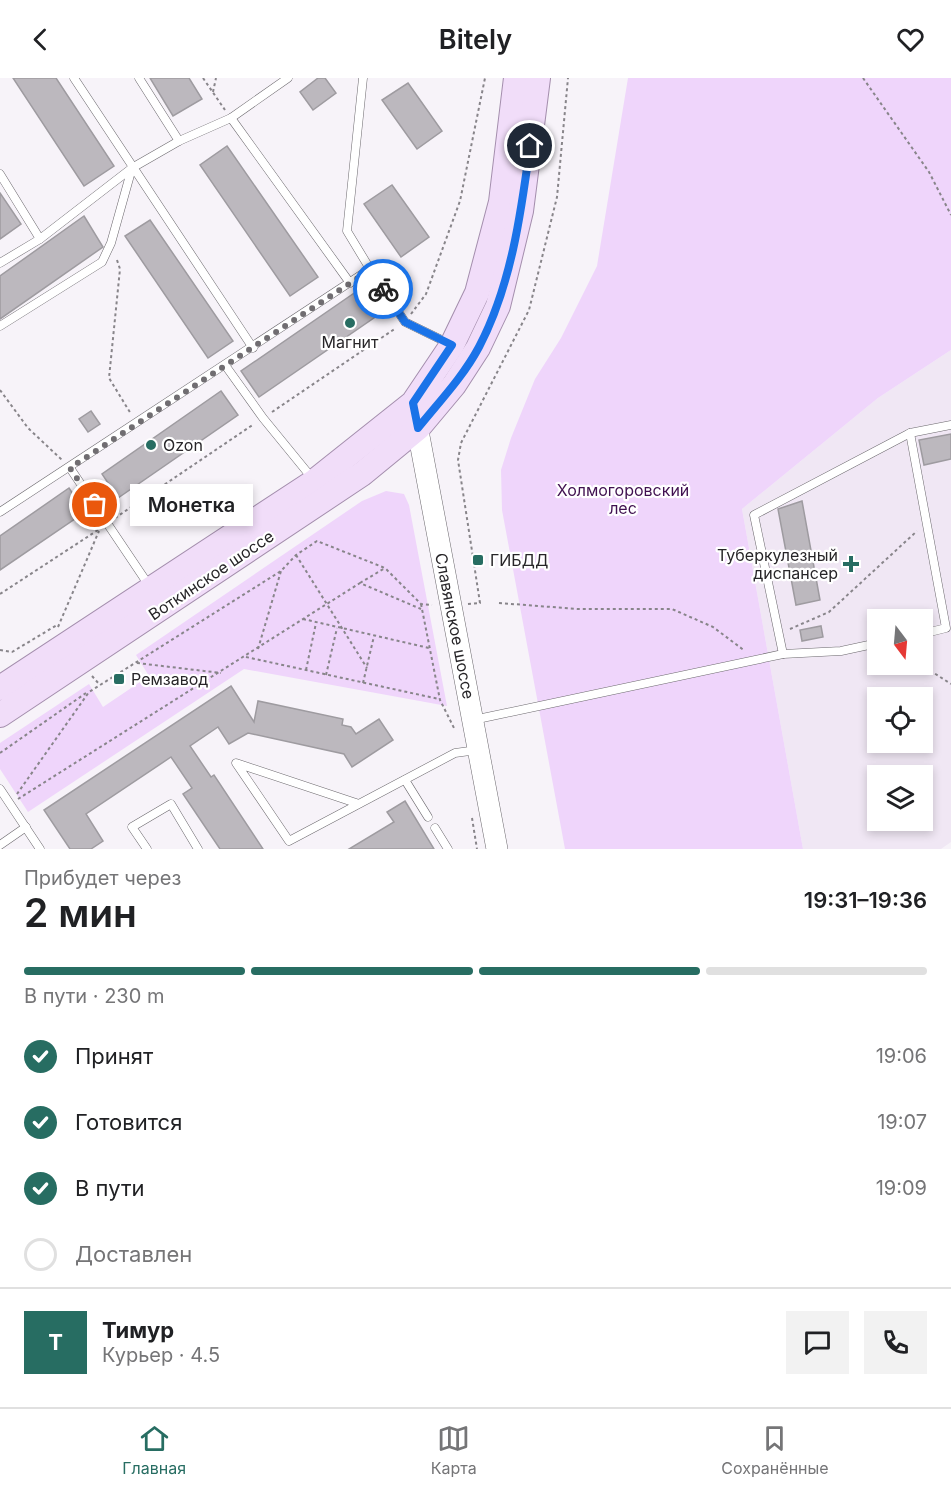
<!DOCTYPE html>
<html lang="ru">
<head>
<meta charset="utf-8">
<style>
  :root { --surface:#fff; --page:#f2f2f2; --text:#202124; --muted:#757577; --line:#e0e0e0; --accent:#276d62 }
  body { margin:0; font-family:Inter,sans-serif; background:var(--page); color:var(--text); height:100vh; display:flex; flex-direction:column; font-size:22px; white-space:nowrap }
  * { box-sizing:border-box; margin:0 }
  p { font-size:20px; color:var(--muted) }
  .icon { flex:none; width:33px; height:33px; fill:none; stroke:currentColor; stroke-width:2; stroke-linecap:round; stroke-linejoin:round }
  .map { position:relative; height:771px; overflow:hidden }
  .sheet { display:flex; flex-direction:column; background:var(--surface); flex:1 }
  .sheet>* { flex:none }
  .needle { width:39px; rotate:164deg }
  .buttons { position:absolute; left:867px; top:531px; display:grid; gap:12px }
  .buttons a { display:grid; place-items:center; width:66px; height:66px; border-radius:0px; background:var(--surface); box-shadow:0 3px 9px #0003; font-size:30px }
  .pin { position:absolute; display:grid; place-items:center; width:51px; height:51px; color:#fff; margin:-26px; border:3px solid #fff; border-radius:50%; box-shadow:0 2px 6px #0007 }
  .courier { position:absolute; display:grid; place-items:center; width:60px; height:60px; margin:-30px; border:4px solid #1a73e8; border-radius:50%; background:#fff; color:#222; box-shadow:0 2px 8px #0007 }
  .bubble { position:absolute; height:42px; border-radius:0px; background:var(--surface); box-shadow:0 3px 9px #0003; font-size:20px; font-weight:600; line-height:42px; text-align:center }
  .overview em { font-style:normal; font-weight:600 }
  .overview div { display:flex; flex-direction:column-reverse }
  .overview { display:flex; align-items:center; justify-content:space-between; height:102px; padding:0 24px }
  h1 { font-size:39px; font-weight:600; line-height:45px }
  .bar { display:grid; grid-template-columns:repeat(4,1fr); gap:9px 6px; align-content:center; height:72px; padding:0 24px }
  .bar i { height:8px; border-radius:4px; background:var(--line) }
  .bar .active { background:var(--accent) }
  .bar p { grid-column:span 4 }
  .line { display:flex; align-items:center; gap:15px; padding:0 24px; border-top:2px solid var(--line) }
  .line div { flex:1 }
  .round { display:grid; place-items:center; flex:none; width:63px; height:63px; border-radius:0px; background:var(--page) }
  ol { padding:0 24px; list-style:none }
  li { display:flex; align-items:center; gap:18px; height:66px }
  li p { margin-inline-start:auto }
  li .icon { padding:6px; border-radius:50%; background:var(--accent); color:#fff; stroke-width:4 }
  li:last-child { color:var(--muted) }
  li i { width:33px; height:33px; border:3px solid var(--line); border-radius:50% }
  header { display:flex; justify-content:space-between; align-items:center; height:78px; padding:0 24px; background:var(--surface); font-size:27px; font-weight:600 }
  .menu { display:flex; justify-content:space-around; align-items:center; height:84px; border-top:2px solid var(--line); background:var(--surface); font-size:16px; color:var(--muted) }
  .menu a { display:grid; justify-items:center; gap:3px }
  .menu .active { color:var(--accent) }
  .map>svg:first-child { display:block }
</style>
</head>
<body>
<header><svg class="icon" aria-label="back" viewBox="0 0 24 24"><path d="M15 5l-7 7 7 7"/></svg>Bitely<svg class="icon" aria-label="heart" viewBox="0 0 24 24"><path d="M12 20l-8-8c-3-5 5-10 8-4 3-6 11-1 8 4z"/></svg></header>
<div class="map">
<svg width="951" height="771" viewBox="0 0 951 771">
  <rect width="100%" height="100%" fill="#f7f3f9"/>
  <path fill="#f0e7f4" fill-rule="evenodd" d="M951 272V764L941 771H803L742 431 878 320ZM878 542H922V586H878ZM878 620H922V664H878ZM878 698H922V742H878Z"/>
  <g fill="#efd5fb">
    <path d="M628 0H951V272L878 320 742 431 803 771H565L502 432 501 392 511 360 535 301 561 260 597 188Z"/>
    <path d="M386 413 404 416 409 427 447 628 244 591 28 734 0 691V665L89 606 103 629 149 598 136 577 362 423Z"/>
  </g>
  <g fill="#bcb8be" stroke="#9e9ba0" stroke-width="1.5">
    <path d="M13 0H56L114 88 84 108Z"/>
    <path d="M150 0H189L202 21 173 38Z"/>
    <path d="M318 0H325L336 15 313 32 300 14Z"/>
    <path d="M408 5 442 53 417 71 382 22Z"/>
    <path d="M227 68 318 199 290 218 200 87Z"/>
    <path d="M392 107 429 159 401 179 364 126Z"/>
    <path d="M0 115 21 146 0 161Z"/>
    <path d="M84 138 103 169 0 241V198Z"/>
    <path d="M150 142 233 263 208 280 125 158Z"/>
    <path d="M363 209 381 235 259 319 241 293Z"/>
    <path d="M221 313 238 337 118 420 102 396Z"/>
    <path d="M91 333 100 346 88 354 79 341Z"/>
    <path d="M951 356V381L924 387 919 362Z"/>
    <path d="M69 410 85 434 0 492V458Z"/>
    <path d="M802 423 820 522 796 527 778 431Z"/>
    <path d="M821 548 823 559 802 563 800 552Z"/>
    <path d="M231 608 254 644 258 623 343 641 342 647 351 649 356 656 379 641 393 662 352 689 344 676 248 655 229 666 218 649 190 668 211 699 214 697 263 771H220L183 716 192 710 171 679 86 736 103 763 91 771H70L44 732Z"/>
    <path d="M405 723 434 771H349L394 744 387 734Z"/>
  </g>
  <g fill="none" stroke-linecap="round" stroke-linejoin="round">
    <g stroke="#6b686d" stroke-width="9">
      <g id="service">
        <path d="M74 0 253 270"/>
        <path d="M139 0 179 63"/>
        <path d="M231 40 350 205"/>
        <path d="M0 96 40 161"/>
        <path d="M0 185 40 161 132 90 179 63 231 40 288 0"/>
        <path d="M370 191 405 244 448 265"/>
        <path d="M0 248 102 184 111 165 132 90"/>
        <path d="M225 287 263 340 312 400"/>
        <path d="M70 390 150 509"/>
        <path d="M0 434 370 191 347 153 363 0"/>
        <path d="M922 556 946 550 910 355 951 347"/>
        <path d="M783 576 754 437 910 355"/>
        <path d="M473 642 783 576 841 573 878 565"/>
        <path d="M405 702 428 739"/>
        <path d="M0 711 40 771"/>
        <path d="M359 726 236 685 289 763 455 675 477 672"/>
        <path d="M435 750 448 771"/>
        <path d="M0 767 26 749"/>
        <path d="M147 771 132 749 171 726 198 771"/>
      </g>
    </g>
    <g stroke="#6b686d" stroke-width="22">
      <path id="secondary" d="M415 337 497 771"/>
    </g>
    <g stroke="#a48ead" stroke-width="26">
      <g id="primary">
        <path d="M0 610 315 403 413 325 452 267 477 215 501 124 516 0"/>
        <path d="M0 637 362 396 418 350 454 307 478 270 498 228 521 133 538 0"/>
      </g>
    </g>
    <g stroke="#88858a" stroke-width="2" stroke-dasharray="3 3" stroke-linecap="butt">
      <path d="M203 0 225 32"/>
      <path d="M863 0 929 94 951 137"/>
      <path d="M213 14 216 0"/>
      <path d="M117 182 120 191 109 300 131 336"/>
      <path d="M411 236 426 216 460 123 485 0"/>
      <path d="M0 312 28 350 62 382"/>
      <path d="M272 334 396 250"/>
      <path d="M115 440 254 346"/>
      <path d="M296 477 367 590"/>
      <path d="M360 505 385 490"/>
      <path d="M0 516 98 452"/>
      <path d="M499 525 578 531H672L713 549 745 573"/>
      <path d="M421 526 440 622 455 652"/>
      <path d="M468 526 480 525 458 382 461 365 529 232 557 119 568 0"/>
      <path d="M303 541 429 570"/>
      <path d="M58 549 99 453"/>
      <path d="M790 551 829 534 917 453"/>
      <path d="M258 571 281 493"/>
      <path d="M0 572 12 574 57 547"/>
      <path d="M246 579 439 621"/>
      <path d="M137 585 221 595"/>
      <path d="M920 586 951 606"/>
      <path d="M306 592 316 545"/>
      <path d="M326 597 337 550"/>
      <path d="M92 598 100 607"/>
      <path d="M363 605 374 558"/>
      <path d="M0 675 86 615"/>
      <path d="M17 716 89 614 281 493 296 477 317 463 385 490 421 526 432 527"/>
      <path d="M18 721 360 505 421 531"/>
      <path d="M472 740 477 771"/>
    </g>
    <use href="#service" stroke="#fff" stroke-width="8"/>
    <use href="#secondary" stroke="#fff" stroke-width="21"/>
    <use href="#primary" stroke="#f1ddf9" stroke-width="24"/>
  </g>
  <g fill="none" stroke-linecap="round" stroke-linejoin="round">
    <path stroke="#706d71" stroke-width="6" stroke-dasharray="0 10.8" d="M95 427 70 390 370 192 383 211"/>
    <path stroke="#1a73e8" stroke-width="8" d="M383 211 405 244 452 267 413 325 418 350C439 324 463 299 479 269 511 208 521 136 530 68"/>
  </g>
  <g fill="#276d62" stroke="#fff" stroke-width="2">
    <circle cx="350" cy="245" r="6"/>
    <circle cx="151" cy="367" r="6"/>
    <rect x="472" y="476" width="12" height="12" rx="3"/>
    <path d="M848 477h6v6h6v6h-6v6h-6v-6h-6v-6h6z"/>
    <rect x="113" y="595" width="12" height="12" rx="3"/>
  </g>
  <g text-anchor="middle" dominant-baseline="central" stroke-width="4.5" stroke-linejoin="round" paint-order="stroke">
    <g font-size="16" fill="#272528" stroke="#fff" text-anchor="start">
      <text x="350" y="264" text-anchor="middle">Магнит</text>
      <text x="163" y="367">Ozon</text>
      <text x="838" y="477" text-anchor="end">Туберкулезный<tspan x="838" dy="18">диспансер</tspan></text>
      <text x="490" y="482">ГИБДД</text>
      <text x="131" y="601">Ремзавод</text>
    </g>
    <g font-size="16" fill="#401150" stroke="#fff">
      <text x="623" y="412">Холмогоровский<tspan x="623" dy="18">лес</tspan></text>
    </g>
    <g font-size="16" fill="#272528" stroke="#fff">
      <text transform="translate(211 497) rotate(-34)">Воткинское шоссе</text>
      <text transform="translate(455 548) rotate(79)">Славянское шоссе</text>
    </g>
  </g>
</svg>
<div class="buttons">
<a><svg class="needle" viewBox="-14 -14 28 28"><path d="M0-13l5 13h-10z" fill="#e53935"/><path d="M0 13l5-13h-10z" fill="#757577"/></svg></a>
<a><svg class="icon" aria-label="locate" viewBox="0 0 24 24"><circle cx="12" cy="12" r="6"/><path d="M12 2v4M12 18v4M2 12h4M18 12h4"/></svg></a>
<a><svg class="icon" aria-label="layers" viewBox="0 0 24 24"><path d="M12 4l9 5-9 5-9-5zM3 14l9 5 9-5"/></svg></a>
</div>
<div class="pin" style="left:95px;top:427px;background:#ea580c"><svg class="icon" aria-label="bag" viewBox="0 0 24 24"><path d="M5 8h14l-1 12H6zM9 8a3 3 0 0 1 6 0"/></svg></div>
<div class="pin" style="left:530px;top:68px;background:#1f2937"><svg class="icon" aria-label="home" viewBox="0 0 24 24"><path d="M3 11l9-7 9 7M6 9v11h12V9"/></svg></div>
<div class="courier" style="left:383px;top:211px"><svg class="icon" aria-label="bike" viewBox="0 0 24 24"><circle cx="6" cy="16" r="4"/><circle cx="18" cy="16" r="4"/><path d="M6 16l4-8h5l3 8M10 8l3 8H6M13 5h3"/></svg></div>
<div class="bubble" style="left:130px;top:406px;width:123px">Монетка</div>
</div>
<section class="sheet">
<div class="overview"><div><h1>2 мин</h1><p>Прибудет через</p></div><em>19:31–19:36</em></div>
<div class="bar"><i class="active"></i><i class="active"></i><i class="active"></i><i></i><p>В пути · 230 m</p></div>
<ol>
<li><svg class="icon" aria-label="check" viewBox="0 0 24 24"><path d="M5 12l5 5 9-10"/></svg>Принят<p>19:06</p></li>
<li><svg class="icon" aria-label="check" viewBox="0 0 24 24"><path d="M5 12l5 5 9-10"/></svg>Готовится<p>19:07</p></li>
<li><svg class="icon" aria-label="check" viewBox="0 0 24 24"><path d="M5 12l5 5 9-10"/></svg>В пути<p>19:09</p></li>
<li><i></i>Доставлен</li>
</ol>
<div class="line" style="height:108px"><b class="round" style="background:var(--accent);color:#fff">Т</b><div><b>Тимур</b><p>Курьер · 4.5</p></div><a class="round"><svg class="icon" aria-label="chat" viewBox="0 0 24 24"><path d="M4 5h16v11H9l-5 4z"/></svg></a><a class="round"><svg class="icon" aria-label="phone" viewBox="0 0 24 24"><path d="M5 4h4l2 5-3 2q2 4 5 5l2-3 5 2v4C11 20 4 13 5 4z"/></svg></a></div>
</section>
<nav class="menu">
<a class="active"><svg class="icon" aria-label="home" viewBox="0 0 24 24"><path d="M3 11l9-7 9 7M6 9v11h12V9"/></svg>Главная</a>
<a><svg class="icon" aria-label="map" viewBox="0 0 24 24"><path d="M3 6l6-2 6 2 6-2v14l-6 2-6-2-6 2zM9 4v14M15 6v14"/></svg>Карта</a>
<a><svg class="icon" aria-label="saved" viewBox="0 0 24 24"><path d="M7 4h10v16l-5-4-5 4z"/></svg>Сохранённые</a>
</nav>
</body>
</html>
